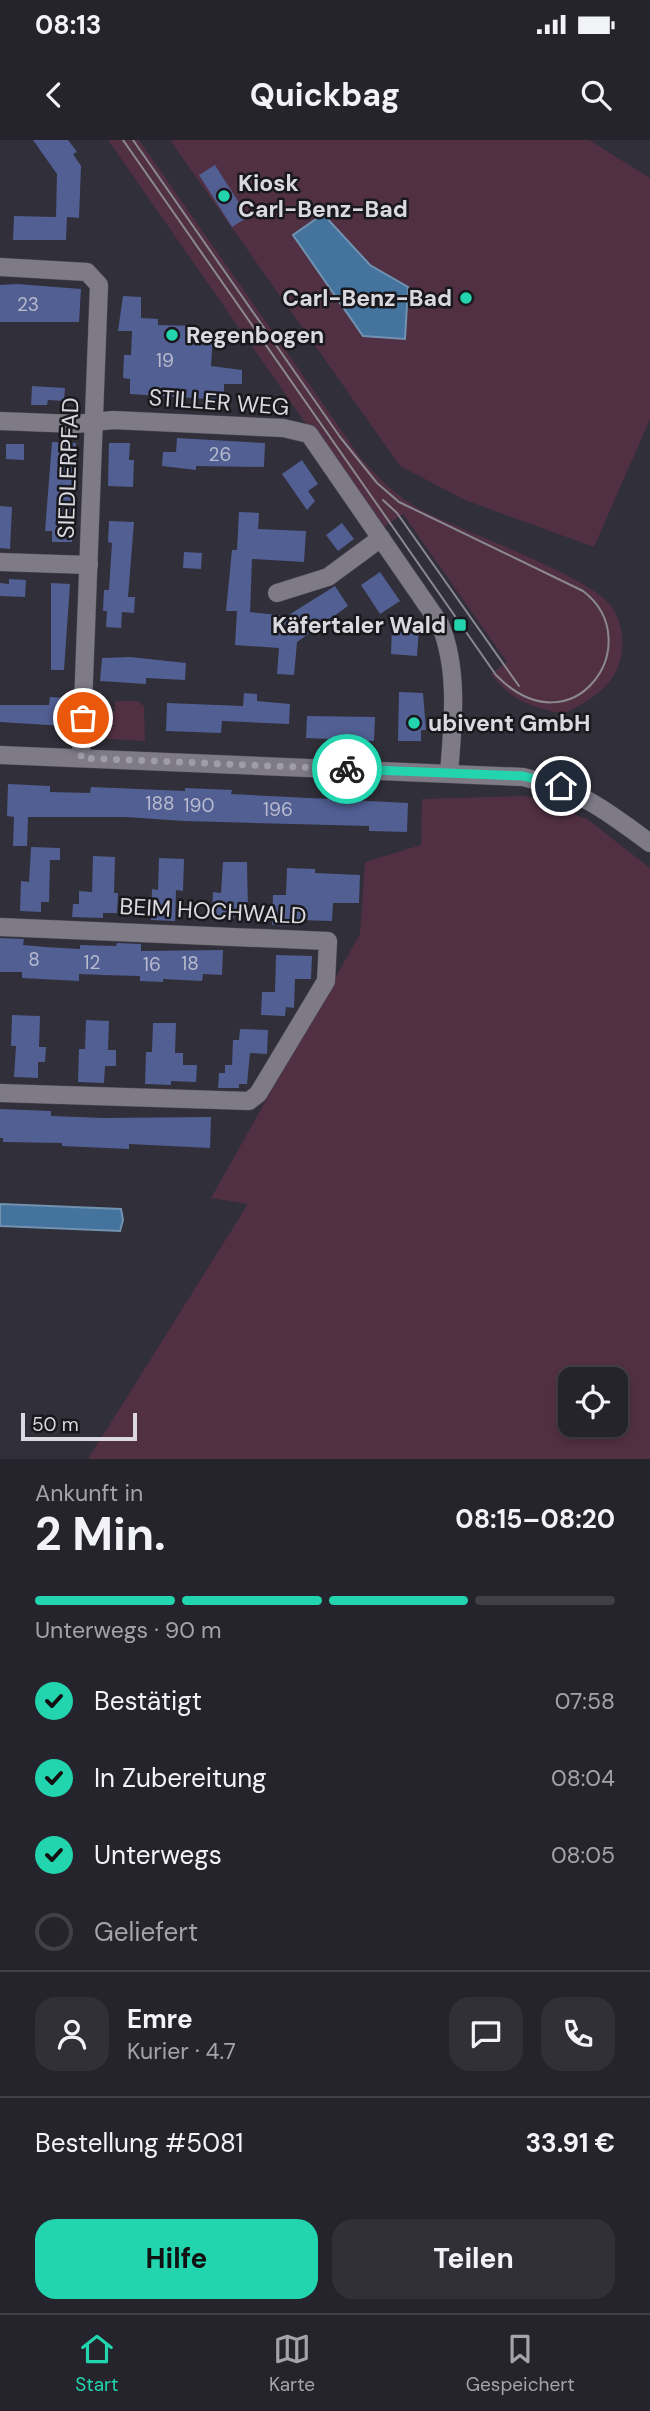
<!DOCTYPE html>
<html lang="de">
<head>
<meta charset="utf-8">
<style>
  :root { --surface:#25232b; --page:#312f37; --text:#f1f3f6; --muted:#a3a4a9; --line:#424047; --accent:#22d5af }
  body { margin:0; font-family:"DM Sans",sans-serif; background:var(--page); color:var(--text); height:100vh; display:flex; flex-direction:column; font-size:26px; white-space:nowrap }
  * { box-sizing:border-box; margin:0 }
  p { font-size:23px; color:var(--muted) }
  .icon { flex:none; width:38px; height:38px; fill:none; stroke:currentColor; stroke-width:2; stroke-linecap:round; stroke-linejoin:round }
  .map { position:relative; height:1319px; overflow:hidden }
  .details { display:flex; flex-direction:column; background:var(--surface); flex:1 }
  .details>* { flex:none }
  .controls { position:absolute; left:558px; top:1227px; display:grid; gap:14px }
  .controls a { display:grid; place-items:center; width:70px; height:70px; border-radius:14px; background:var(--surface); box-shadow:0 4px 10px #0003,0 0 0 2px var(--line); font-size:35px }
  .scale { position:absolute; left:21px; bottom:18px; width:116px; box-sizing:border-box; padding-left:7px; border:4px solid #dad9e0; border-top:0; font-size:19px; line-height:24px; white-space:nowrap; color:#dad9e0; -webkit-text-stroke:5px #19181c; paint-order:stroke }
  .pin { position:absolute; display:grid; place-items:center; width:60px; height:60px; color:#fff; margin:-30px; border:4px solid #fff; border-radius:50%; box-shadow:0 2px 7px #0007 }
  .courier { position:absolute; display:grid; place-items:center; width:70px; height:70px; margin:-35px; border:5px solid #22d5af; border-radius:50%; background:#fff; color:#222; box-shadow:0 2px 9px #0007 }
  .summary em { font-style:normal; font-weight:700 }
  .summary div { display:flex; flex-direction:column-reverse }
  .summary { display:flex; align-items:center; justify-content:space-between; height:119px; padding:0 35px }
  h1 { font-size:46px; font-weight:700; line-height:52px }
  .bar { display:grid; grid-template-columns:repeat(4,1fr); gap:10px 7px; align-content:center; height:84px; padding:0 35px }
  .bar i { height:9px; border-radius:5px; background:var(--line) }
  .bar .on { background:var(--accent) }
  .bar p { grid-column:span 4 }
  .line { display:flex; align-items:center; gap:18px; padding:0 35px; border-top:2px solid var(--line) }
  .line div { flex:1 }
  .round { display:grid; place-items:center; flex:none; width:74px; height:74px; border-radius:21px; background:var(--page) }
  ol { padding:0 35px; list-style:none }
  li { display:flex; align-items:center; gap:21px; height:77px }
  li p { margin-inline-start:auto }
  li .icon { padding:7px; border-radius:50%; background:var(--accent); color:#111; stroke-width:4 }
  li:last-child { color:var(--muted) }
  li i { width:38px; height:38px; border:4px solid var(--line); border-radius:50% }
  .action { display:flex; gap:14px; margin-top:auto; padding:14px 35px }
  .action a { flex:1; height:80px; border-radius:21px; background:var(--accent); color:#111; font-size:28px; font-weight:700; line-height:80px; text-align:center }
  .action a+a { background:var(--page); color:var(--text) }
  .status { display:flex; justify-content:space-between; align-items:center; height:49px; padding:0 35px; background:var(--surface); direction:ltr }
  .status svg { height:19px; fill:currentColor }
  header { display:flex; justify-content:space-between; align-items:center; height:91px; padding:0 35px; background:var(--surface); font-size:32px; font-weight:700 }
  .menu { display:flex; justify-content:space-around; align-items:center; height:98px; border-top:2px solid var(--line); background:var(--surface); font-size:19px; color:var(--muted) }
  .menu a { display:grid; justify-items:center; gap:4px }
  .menu .on { color:var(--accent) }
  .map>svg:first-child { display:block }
</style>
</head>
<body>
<div class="status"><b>08:13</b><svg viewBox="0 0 49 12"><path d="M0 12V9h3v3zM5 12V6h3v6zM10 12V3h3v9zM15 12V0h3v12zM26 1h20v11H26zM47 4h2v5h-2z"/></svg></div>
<header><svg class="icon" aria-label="back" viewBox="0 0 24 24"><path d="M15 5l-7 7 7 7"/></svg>Quickbag<svg class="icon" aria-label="search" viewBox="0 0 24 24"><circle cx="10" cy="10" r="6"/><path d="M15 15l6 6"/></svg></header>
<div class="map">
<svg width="650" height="1319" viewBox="0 0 650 1319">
  <rect width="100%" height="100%" fill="#312f39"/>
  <g fill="#513043" fill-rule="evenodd">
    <path d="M108 0H139L360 317C379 339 399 359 425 372 465 392 589 436 611 466 620 478 624 495 622 511 618 545 591 560 563 574 529 565 514 563 491 534L507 522 403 374 380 390Z"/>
    <path d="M170 0H589L650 38V279L594 407 465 360 400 326Z"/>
    <path d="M115 561H137L144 566 145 601 90 598 91 565H98L99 573H114Z"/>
    <path d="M527 656 587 679 650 728V1319H88L248 1064 211 1058 360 794 365 722 421 705 422 659ZM570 1239H616V1284H570Z"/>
  </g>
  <g fill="#44739d" stroke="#7192b1" stroke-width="2">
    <path d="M323 74 370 125 408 147 405 199 363 196 293 95Z"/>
    <path d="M0 1064 121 1069 123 1080 120 1091 0 1086Z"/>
  </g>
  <g fill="#515f93">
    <path d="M33 0H68L77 12 73 14 81 26 79 78 67 77 66 100H13L14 76 56 77 57 34Z"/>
    <path d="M215 25 248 77 232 87 199 35Z"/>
    <path d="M17 144 81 149 79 182H0V145Z"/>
    <path d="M123 156 141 157V178L158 179V185L197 186 196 193 213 194 211 226 242 230V244H224V260L130 254V239L123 238 124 215H131L132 191H118Z"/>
    <path d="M32 246 65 248 64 261 48 260 47 265H31Z"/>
    <path d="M177 298 265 303 264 327 196 326V330L162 326 163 312H176Z"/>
    <path d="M52 302 76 303 72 402H52V391H45Z"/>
    <path d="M109 303H130L129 320H134L133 347 108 346Z"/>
    <path d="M6 304H24V320L6 319Z"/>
    <path d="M302 320 318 344 308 351 315 361 307 370 282 334Z"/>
    <path d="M0 366 12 367 10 409 0 408Z"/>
    <path d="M239 372 259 373 258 389 306 391 304 422 252 419 250 472 287 476 335 446 348 466 297 502 294 535 277 534 279 508 235 505 237 471H226L232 410H237Z"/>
    <path d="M109 381 134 382 128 457H135L134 473 122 472 121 488 106 487 107 471H103L104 450H109L112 403 108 402Z"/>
    <path d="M342 383 354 399 338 411 326 395Z"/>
    <path d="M184 412 202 413 201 429 183 428Z"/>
    <path d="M380 432 400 461 380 474 361 445Z"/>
    <path d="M9 439 26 440 25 457 0 456V443L9 444Z"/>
    <path d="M51 443 70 444 64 530H51Z"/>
    <path d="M392 488 419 489 417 516 391 514Z"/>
    <path d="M130 517 186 523 185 540 146 538V544L100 541 102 518Z"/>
    <path d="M399 552 423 553 426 590H421V601H398Z"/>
    <path d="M244 553 257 554V561L290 564 289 584 222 581 221 593 166 591 167 563 243 566Z"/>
    <path d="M50 557 66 558 64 586 0 582V565H49Z"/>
    <path d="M307 576 375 577 374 601 306 598Z"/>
    <path d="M8 644 50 646V652L90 653 91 647 185 651V648L232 650 231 654 408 663 407 692 369 691V686L184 681 126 677H28L27 706H13L14 677 7 676Z"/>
    <path d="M31 707 60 708V720H50L49 762H41V772L20 771 21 741 29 742Z"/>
    <path d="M93 716 115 717 114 753H118L117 773H103V778L72 777 73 764H79V751L92 752Z"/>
    <path d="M159 718 184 719 183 751 176 750 175 781 151 780 152 749 158 750Z"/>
    <path d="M223 722H247L248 773 234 772V778L212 777 213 752 221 753Z"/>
    <path d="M287 728 315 729V733L360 735 359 763H333L332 781 299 780V786L272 785 273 755H286Z"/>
    <path d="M0 798 24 799 23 805 45 807 80 809V805L116 806 117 803 141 804V811L223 810 222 835 203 834 202 841 163 839V842L140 841V836L103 835 79 834V841L22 838V832H0Z"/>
    <path d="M276 815 312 816 311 839H295L294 868 286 867 285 876 261 875 262 852H275Z"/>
    <path d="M12 875 40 876 39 907H46L45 922H38V938L14 937 16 906H11Z"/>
    <path d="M86 880 109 881 108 910H116V926H105L104 943 78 942 79 909H85Z"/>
    <path d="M153 883H176L175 913H183V925H197L196 942 171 941V945L145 944 146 912H152Z"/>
    <path d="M240 889 268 890 267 914 250 913 247 944H239V948H218L219 933H225V925H232L233 900H239Z"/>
    <path d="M0 969 51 971V976L104 978 211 977 210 1008 129 1004V1009L62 1006V1003L3 1002V998H0Z"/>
  </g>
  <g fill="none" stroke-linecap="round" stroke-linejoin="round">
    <g stroke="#4f4d56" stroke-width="19">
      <g id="street">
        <path d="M0 127 87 132 99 145 81 618"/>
        <path d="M0 281 76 284 113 280 283 288 309 294 440 484C459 530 453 584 449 633"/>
        <path d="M0 422 89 425"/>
        <path d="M277 453 328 437 381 398"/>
        <path d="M0 787 328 801 326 841 258 954 249 961 0 953"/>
      </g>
    </g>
    <g stroke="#4f4d56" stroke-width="19">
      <path id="secondary" d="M0 615 523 637C581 651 603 668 650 703"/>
    </g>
    <use href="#street" stroke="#7e7b87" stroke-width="18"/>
    <use href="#secondary" stroke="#7e7b87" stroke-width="18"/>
    <g stroke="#8a8891" stroke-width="2">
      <path d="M123 0 496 535C573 614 650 502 583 451L399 362 377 343 340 297 133 0"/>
      <path d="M383 360 397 373 519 546"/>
    </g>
  </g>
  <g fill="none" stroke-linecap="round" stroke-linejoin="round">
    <path stroke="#9f9ea6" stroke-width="7" stroke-dasharray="0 12.6" d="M83 578 81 618 347 629"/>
    <path stroke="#22d5af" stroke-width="9" d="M347 629 523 636 561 646"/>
  </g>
  <g fill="#22d5af" stroke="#19181c" stroke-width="2.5">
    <circle cx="224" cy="56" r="7"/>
    <circle cx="466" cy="158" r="7"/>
    <circle cx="172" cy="195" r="7"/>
    <rect x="453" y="478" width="14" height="14" rx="3.5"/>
    <circle cx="414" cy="583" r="7"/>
  </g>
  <g text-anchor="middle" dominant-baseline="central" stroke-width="5" stroke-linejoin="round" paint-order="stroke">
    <g font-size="19" fill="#b8bacd">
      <text x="28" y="164">23</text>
      <text x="165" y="220">19</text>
      <text x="220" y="314">26</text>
      <text x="160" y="663">188</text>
      <text x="199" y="665">190</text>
      <text x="278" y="669">196</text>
      <text x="34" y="819">8</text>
      <text x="92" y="822">12</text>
      <text x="190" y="823">18</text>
      <text x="152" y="824">16</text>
    </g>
    <g font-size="23" font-weight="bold" fill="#dad9e0" stroke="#19181c" text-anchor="start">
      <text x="238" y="43">Kiosk<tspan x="238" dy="26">Carl-Benz-Bad</tspan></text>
      <text x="452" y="158" text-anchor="end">Carl-Benz-Bad</text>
      <text x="186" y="195">Regenbogen</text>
      <text x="446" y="485" text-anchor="end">Käfertaler Wald</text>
      <text x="428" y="583">ubivent GmbH</text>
    </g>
    <g font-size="23" fill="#dad9e0" stroke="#19181c">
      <text transform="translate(219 262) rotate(4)">STILLER WEG</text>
      <text transform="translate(68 328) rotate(-88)">SIEDLERPFAD</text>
      <text transform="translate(213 771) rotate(3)">BEIM HOCHWALD</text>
    </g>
  </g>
</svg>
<div class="controls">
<a><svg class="icon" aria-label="locate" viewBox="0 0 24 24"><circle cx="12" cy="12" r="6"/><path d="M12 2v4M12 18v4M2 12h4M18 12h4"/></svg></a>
</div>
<div class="scale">50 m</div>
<div class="pin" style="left:83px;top:578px;background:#ea580c"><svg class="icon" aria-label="bag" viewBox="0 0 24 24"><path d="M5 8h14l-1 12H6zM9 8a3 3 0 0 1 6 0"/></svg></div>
<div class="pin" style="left:561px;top:646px;background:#1f2937"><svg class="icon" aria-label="home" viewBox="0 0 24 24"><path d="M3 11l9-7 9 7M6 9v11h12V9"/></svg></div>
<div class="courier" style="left:347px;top:629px"><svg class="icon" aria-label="bike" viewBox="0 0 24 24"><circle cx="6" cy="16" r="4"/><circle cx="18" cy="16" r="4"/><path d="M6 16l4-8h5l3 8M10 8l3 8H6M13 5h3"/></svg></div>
</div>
<section class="details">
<div class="summary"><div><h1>2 Min.</h1><p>Ankunft in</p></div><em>08:15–08:20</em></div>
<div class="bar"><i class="on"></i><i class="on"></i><i class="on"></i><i></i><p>Unterwegs · 90 m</p></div>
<ol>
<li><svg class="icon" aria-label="check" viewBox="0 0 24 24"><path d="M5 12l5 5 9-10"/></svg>Bestätigt<p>07:58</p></li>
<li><svg class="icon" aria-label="check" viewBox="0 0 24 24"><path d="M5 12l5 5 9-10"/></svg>In Zubereitung<p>08:04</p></li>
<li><svg class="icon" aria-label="check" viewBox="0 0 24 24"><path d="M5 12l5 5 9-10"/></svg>Unterwegs<p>08:05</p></li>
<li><i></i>Geliefert</li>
</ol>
<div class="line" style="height:126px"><a class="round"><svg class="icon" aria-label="person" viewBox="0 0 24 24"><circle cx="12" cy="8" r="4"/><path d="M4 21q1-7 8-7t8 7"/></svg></a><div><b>Emre</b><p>Kurier · 4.7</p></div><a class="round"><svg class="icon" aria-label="chat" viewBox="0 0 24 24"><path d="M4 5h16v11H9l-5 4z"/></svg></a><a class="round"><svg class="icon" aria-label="phone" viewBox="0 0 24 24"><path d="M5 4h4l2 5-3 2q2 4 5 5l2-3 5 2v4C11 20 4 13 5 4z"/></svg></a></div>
<div class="line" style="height:91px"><div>Bestellung #5081</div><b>33.91 €</b></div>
<div class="action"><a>Hilfe</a><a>Teilen</a></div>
</section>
<nav class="menu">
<a class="on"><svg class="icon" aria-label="home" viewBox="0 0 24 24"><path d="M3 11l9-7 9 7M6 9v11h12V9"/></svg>Start</a>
<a><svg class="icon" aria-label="map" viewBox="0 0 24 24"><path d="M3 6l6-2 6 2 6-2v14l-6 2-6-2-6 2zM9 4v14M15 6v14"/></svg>Karte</a>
<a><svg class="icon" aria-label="saved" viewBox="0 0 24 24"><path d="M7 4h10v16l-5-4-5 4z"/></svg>Gespeichert</a>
</nav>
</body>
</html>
